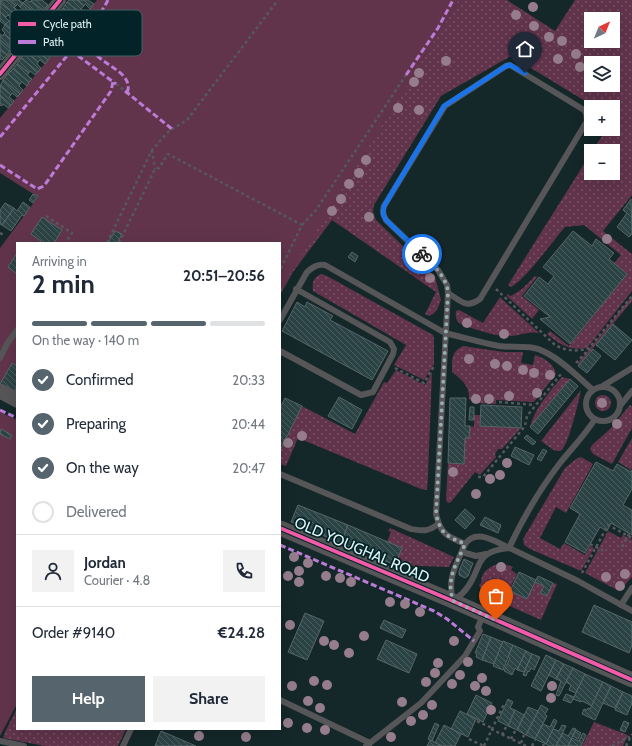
<!DOCTYPE html>
<html lang="en">
<head>
<meta charset="utf-8">
<style>
  :root { --surface:#fff; --page:#f2f2f3; --text:#1f2937; --muted:#747a83; --line:#e0e1e3; --accent:#56646d }
  body { margin:0; font-family:Cabin,sans-serif; background:var(--page); color:var(--text); height:100vh; display:flex; flex-direction:column; font-size:15px; white-space:nowrap }
  * { box-sizing:border-box; margin:0 }
  p { font-size:13px; color:var(--muted) }
  .icon { flex:none; width:22px; height:22px; fill:none; stroke:currentColor; stroke-width:2; stroke-linecap:round; stroke-linejoin:round }
  .map { position:relative; flex:1; overflow:hidden }
  .details { position:absolute; left:16px; top:242px; width:265px; height:488px; display:flex; flex-direction:column; background:var(--surface); border-radius:0px; box-shadow:0 4px 16px #0002 }
  .details>* { flex:none }
  .needle { width:26px; rotate:43deg }
  .buttons { position:absolute; left:584px; top:12px; display:grid; gap:8px }
  .buttons a { display:grid; place-items:center; width:36px; height:36px; border-radius:0px; background:var(--surface); box-shadow:0 4px 16px #0002; font-size:20px }
  .pin { position:absolute; display:grid; place-items:center; width:34px; height:34px; color:#fff; margin:-41px -17px; border-radius:50% 50% 50% 0; rotate:-45deg; box-shadow:0 0 4px #0007 }
  .pin .icon { rotate:45deg }
  .courier { position:absolute; display:grid; place-items:center; width:40px; height:40px; margin:-20px; border:3px solid #1a73e8; border-radius:50%; background:#fff; color:#222; box-shadow:0 1px 5px #0007 }
  .headline em { font-style:normal; font-weight:800 }
  .headline div { display:flex; flex-direction:column-reverse }
  .headline { display:flex; align-items:center; justify-content:space-between; height:68px; padding:0 16px }
  h1 { font-size:26px; font-weight:800; line-height:30px }
  .bar { display:grid; grid-template-columns:repeat(4,1fr); gap:6px 4px; align-content:center; height:48px; padding:0 16px }
  .bar i { height:5px; border-radius:3px; background:var(--line) }
  .bar .active { background:var(--accent) }
  .bar p { grid-column:span 4 }
  .line { display:flex; align-items:center; gap:10px; padding:0 16px; border-top:1px solid var(--line) }
  .line div { flex:1 }
  .round { display:grid; place-items:center; flex:none; width:42px; height:42px; border-radius:0px; background:var(--page) }
  ol { padding:0 16px; list-style:none }
  li { display:flex; align-items:center; gap:12px; height:44px }
  li p { margin-inline-start:auto }
  li .icon { padding:4px; border-radius:50%; background:var(--accent); color:#fff; stroke-width:4 }
  li:last-child { color:var(--muted) }
  li i { width:22px; height:22px; border:2px solid var(--line); border-radius:50% }
  .primary-button { display:flex; gap:8px; margin-top:auto; padding:8px 16px }
  .primary-button a { flex:1; height:46px; border-radius:0px; background:var(--accent); color:#fff; font-size:16px; font-weight:800; line-height:46px; text-align:center }
  .primary-button a+a { background:var(--page); color:var(--text) }
  .map>svg:first-child { display:block }
</style>
</head>
<body>
<div class="map">
<svg width="632" height="746" viewBox="0 0 632 746">
  <defs>
    <pattern id="grass-dots" width="8" height="8" patternUnits="userSpaceOnUse"><rect width="8" height="8" fill="#61344b"/><path d="M2 2h.1M6 6h.1" fill="none" stroke="#775266" stroke-width="1.8" stroke-linecap="round"/></pattern>
    <pattern id="building-back-hatch" width="6" height="6" patternUnits="userSpaceOnUse"><rect width="6" height="6" fill="#2c4346"/><path d="M-1 5l2 2M0 0l6 6M5-1l2 2" fill="none" stroke="#4a5f61"/></pattern>
  </defs>
  <rect width="100%" height="100%" fill="#142729"/>
  <g fill="url(#grass-dots)" fill-rule="evenodd">
    <path d="M456 0H507L555 31 575 0H632V195L603 231 632 254V291L587 348C569 351 561 345 547 334L550 331 569 346 627 274 614 263 621 255 584 225 565 227C552 242 526 279 511 287L508 285 591 153V173H613V151H592L607 129H613V107H595L511 56 441 96 374 205 373 212 376 220 435 277 441 300 437 310 433 314 429 316 425 314 436 292 332 220 293 272 280 295V290L291 271 457 3ZM591 19H613V41H591ZM591 63H613V85H591Z"/>
    <path d="M321 274 327 276 433 335 434 338V364L424 380 394 365 406 345 313 291C312 282 313 278 321 274Z"/>
    <path d="M535 276 537 277 522 296 539 310 532 319 507 296V294L511 296 522 289Z"/>
    <path d="M632 296V301L578 366V363Z"/>
    <path d="M500 297 503 300 539 333C529 331 521 335 511 336 496 337 479 330 465 326 457 323 455 319 456 311L459 310 483 323Z"/>
    <path d="M463 346 504 352H523L521 363 533 365 535 355C546 359 553 363 556 374L534 402 496 400V404L474 403 469 399C470 386 461 379 452 372 452 359 451 352 463 346Z"/>
    <path d="M396 370 425 385 432 372 428 476 427 490 421 489 298 438 286 466 280 464V452L302 406 355 434 384 382 387 383Z"/>
    <path d="M562 377 570 379 530 427C535 408 549 392 562 377Z"/>
    <path d="M581 390C579 400 568 449 560 451 553 452 546 444 541 441Z"/>
    <circle cx="603" cy="403" r="8"/>
    <path d="M630 405 632 406V428L612 464 593 454 590 449 592 445 610 429Z"/>
    <path d="M474 415H480V426L521 428 502 449H498L495 454 496 457 480 475 475 472 451 502 448 503 446 500 448 463 464 464 465 438H469L470 426 474 427Z"/>
    <path d="M632 438V468L631 470 618 462Z"/>
    <path d="M581 457 593 464 566 513 556 507 540 538 560 549 564 543 585 555 590 546 594 548 581 571 530 549 524 545 523 539 565 468 576 459Z"/>
    <path d="M390 528 454 557 449 567 395 565 402 548 387 542 391 532 388 531Z"/>
    <path d="M608 531 621 538 623 535 632 540V577L619 591 585 573Z"/>
    <path d="M501 563 513 567 511 570 517 574 511 586 512 587 510 591 527 599 535 582 544 586 541 593 547 596 553 583 557 584 541 620 483 594 479 585 481 583C481 571 490 566 501 563Z"/>
    <path d="M17 708V729H126L118 746H45L3 738 5 732Z"/>
    <path d="M594 722 628 735 623 746H582Z"/>
  </g>
  <g fill="#61344b">
    <path d="M97 0H459L280 290V243H17V394L0 384V248L38 197 0 173V118Z"/>
    <path d="M0 412 17 420V704L0 736Z"/>
  </g>
  <g fill="url(#building-back-hatch)" stroke="#576668">
    <path d="M1 0H9L16 6 14 7 18 11 15 14 0 3Z"/>
    <path d="M9 0H19L23 3 20 7 17 4 16 6Z"/>
    <path d="M26 0 30 2 31 1 43 10 39 16 23 3Z"/>
    <path d="M32 0H42L48 5 43 10 31 1Z"/>
    <path d="M69 0H77L84 6 81 9 86 13 84 16 67 2Z"/>
    <path d="M77 0H88L94 4 90 9 85 4 84 6Z"/>
    <path d="M67 2 84 16 82 19 77 14 75 17 63 8Z"/>
    <path d="M0 3 15 14 11 18 8 15 6 17 0 12Z"/>
    <path d="M23 3 39 16 34 21 23 11 24 10 20 7Z"/>
    <path d="M63 8 75 17 73 20 78 24 75 27 58 13Z"/>
    <path d="M0 12 9 21 5 25 0 21Z"/>
    <path d="M9 21 12 24 13 23 25 32 21 38 5 25Z"/>
    <path d="M5 25 21 38 16 44 4 34 5 33 2 30Z"/>
    <path d="M0 34 3 36 4 34 16 44 11 49 0 40Z"/>
    <path d="M0 40 11 49 7 55 0 50Z"/>
    <path d="M36 41 47 50 46 53 50 57 48 60 31 47Z"/>
    <path d="M31 47 48 60 45 64 40 60 38 62 26 52Z"/>
    <path d="M0 50 7 55 2 60 0 59Z"/>
    <path d="M26 52 38 62 37 64 41 68 38 72 21 58Z"/>
    <path d="M21 58 38 72 35 75 30 71 29 73 17 64Z"/>
    <path d="M17 64 29 73 27 75 32 79 29 82 13 69Z"/>
    <path d="M13 69 29 82 27 86 22 82 20 84 8 74Z"/>
    <path d="M8 74 20 84 19 86 23 90 20 94 3 80Z"/>
    <path d="M3 80 20 94 17 97 12 93 11 95 0 86Z"/>
    <path d="M0 86 11 95 9 97 14 101 11 105 0 95Z"/>
    <path d="M0 95 11 105 8 108 3 104 2 106 0 105Z"/>
    <path d="M33 194 38 196 33 203 29 200Z"/>
    <path d="M631 199 632 234 629 237 617 227 627 213 623 210Z"/>
    <path d="M23 202 30 207 24 216 22 215 11 231 2 225 14 208 17 211Z"/>
    <path d="M5 203 14 208 2 225 0 224V210Z"/>
    <path d="M42 217 62 230 54 243H40L41 241 31 234Z"/>
    <path d="M115 231 122 234 117 243H108Z"/>
    <path d="M573 231 592 246 596 239 614 253 609 259 627 274 570 344 540 319 550 317 524 296 539 277 548 284 554 276 543 267Z"/>
    <path d="M352 252 358 256 355 262 348 257Z"/>
    <path d="M17 253V274L8 267Z"/>
    <path d="M297 302 305 307 307 302 333 316 330 320 388 351 372 380 282 331Z"/>
    <path d="M613 324 632 340 615 360 596 345Z"/>
    <path d="M593 349 601 356 587 373 578 366Z"/>
    <path d="M12 363 17 366V387L14 392 0 384Z"/>
    <path d="M570 379 578 386 538 434 530 427Z"/>
    <path d="M339 397 362 410 352 429 328 416Z"/>
    <path d="M285 398 302 406 280 451V408Z"/>
    <path d="M450 398H466L465 426H470L469 438H465L464 464 448 463Z"/>
    <path d="M481 405 522 407 521 428 480 426Z"/>
    <path d="M470 407H474V420H469Z"/>
    <path d="M1 429 12 435 10 439 0 434Z"/>
    <path d="M527 435 536 442 533 445 524 438Z"/>
    <path d="M515 447 534 455 529 465 511 456Z"/>
    <path d="M543 449 547 451 541 461 537 459Z"/>
    <path d="M596 462 613 471 617 464 631 472 632 470V489L623 505 632 510V535L611 523 607 531 600 527 585 553 565 542 580 514 570 508Z"/>
    <path d="M298 505 348 525 341 543 291 522Z"/>
    <path d="M465 509 475 518 465 529 455 520Z"/>
    <path d="M485 517 501 525 498 533 480 525Z"/>
    <path d="M348 525 402 548 395 565 341 543Z"/>
    <path d="M464 559 473 563 468 576 465 578 459 575V571Z"/>
    <path d="M519 572 536 580 527 599 510 591Z"/>
    <path d="M538 576 553 583 547 596 540 593 544 586 535 582Z"/>
    <path d="M594 605 632 622V645L629 653 582 632Z"/>
    <path d="M305 613 324 621 307 660 288 652Z"/>
    <path d="M384 620 406 630 402 638 380 628Z"/>
    <path d="M483 634 491 637 482 660 476 657 477 654 475 653Z"/>
    <path d="M491 637 503 642 494 664 482 660Z"/>
    <path d="M386 640 417 654 409 673 377 659Z"/>
    <path d="M503 641 513 645 503 670 493 666Z"/>
    <path d="M513 645 526 651 517 670 515 668 512 675 504 671 510 658 508 657Z"/>
    <path d="M526 651 532 654 524 672 517 670Z"/>
    <path d="M532 654 540 657 534 670 531 668 529 672 528 671 526 676 523 675Z"/>
    <path d="M546 655 556 660 541 691 531 686Z"/>
    <path d="M556 660 564 664 556 679 549 675Z"/>
    <path d="M564 664 573 668 559 696 556 695 561 681 556 679Z"/>
    <path d="M573 668 585 674 576 693 569 690 571 685 566 682Z"/>
    <path d="M585 674 603 682 592 706 582 701 581 702 573 699Z"/>
    <path d="M603 682 611 686 595 720 582 714 584 709 587 710 588 708 590 709Z"/>
    <path d="M611 686 623 692 615 708 603 703Z"/>
    <path d="M623 692 632 696V703L627 715 615 710Z"/>
    <path d="M566 694 574 697 571 703 563 700Z"/>
    <path d="M476 695 492 703 483 722 467 714Z"/>
    <path d="M508 699 513 702 510 708 515 710 508 726 498 721Z"/>
    <path d="M541 705 548 709 545 714 547 716 535 739 526 735Z"/>
    <path d="M528 707 538 711 526 735 517 730Z"/>
    <path d="M515 710 524 715 517 730 508 726Z"/>
    <path d="M460 711 476 719 468 737 451 729Z"/>
    <path d="M554 719 557 721 546 744 535 739 543 724 550 727Z"/>
    <path d="M624 721 629 723 625 732 620 730Z"/>
    <path d="M435 723 439 725 432 741 428 739Z"/>
    <path d="M444 725 461 734 455 746H442L435 743Z"/>
    <path d="M562 725 566 726 556 746H549L546 744 553 729 559 731Z"/>
    <path d="M573 728 576 729 568 746H556L563 733 568 736Z"/>
    <path d="M576 730 581 733 578 739 573 736Z"/>
    <path d="M161 731 196 746H155Z"/>
    <path d="M583 733 586 735 581 746H568L572 738 579 741Z"/>
    <path d="M430 740 442 746H427Z"/>
  </g>
  <g fill="none" stroke-linecap="round" stroke-linejoin="round">
    <g stroke="#55595b" stroke-width="2.5" stroke-dasharray="3 3" stroke-linecap="butt">
      <path d="M116 84 125 91"/>
      <path d="M152 150 155 169"/>
      <path d="M46 216 72 233 65 243"/>
      <path d="M302 225 316 210 406 75"/>
      <path d="M0 233 4 235"/>
      <path d="M107 243 152 150 169 131 187 120 278 0"/>
      <path d="M119 243 155 169 159 168 168 154 302 225 280 270"/>
      <path d="M496 289 555 345C566 351 577 352 589 348L632 296"/>
      <path d="M576 363 589 349"/>
      <path d="M395 368 424 383 433 368H435"/>
      <path d="M499 402 535 405"/>
      <path d="M478 477H483L525 426 527 416 561 374"/>
      <path d="M590 544 606 552"/>
      <path d="M622 547 629 534"/>
      <path d="M582 573 608 525 632 538"/>
      <path d="M477 721 492 728"/>
      <path d="M491 729 526 746"/>
      <path d="M502 735 506 727"/>
      <path d="M469 739 484 746"/>
      <path d="M511 739 515 731"/>
      <path d="M521 743 524 735"/>
      <path d="M484 746 504 704"/>
      <path d="M532 746 535 740"/>
      <path d="M543 746 544 744"/>
      <path d="M612 746 628 737 630 738"/>
      <path d="M626 746 632 734"/>
    </g>
    <g stroke="#565658" stroke-width="6">
      <path d="M510 65 584 110 586 113 587 121 480 299C466 309 461 301 448 293L447 285 438 270 386 220C383 215 382 211 384 206L445 106 506 66Z"/>
      <path d="M448 293 436 514C441 535 447 536 465 544"/>
      <path d="M280 320 307 272C313 267 317 264 325 265L445 333C463 337 481 343 499 346 515 348 530 344 545 352 563 361 578 377 593 390"/>
      <path d="M280 351 361 395 373 392 393 354 394 349 390 342 296 289"/>
      <path d="M0 358 7 344 17 330"/>
      <circle cx="603" cy="404" r="17"/>
      <path d="M601 387 632 368"/>
      <path d="M620 406 632 391"/>
      <path d="M280 474 411 529C423 531 428 532 438 524"/>
      <path d="M509 548C473 552 483 566 467 588 463 594 458 597 453 601 447 577 456 566 465 544 473 533 484 536 495 541L578 581 632 611"/>
      <path d="M509 548C523 518 540 489 560 463 572 448 585 435 595 419"/>
      <path d="M462 552 476 556 486 554"/>
      <path d="M621 605 632 588"/>
      <path d="M280 700 370 743"/>
      <path d="M0 741 24 746"/>
      <path d="M123 746 131 729"/>
      <path d="M366 746 421 703 465 656 480 631 478 627 483 615"/>
    </g>
    <path stroke="#565658" stroke-width="12" d="M0 74 60 0"/>
    <g stroke="#565658" stroke-width="15">
      <path d="M0 391 17 400"/>
      <path d="M280 528 453 601 632 680"/>
    </g>
    <g stroke="#bd7bd9" stroke-width="3" stroke-dasharray="6 3" stroke-linecap="butt">
      <path d="M108 0C104 8 90 29 89 36 84 63 137 68 127 93"/>
      <path d="M406 75 438 28 453 0"/>
      <path d="M125 91 172 129"/>
      <path d="M0 137 66 57 70 54 77 55 116 84"/>
      <path d="M0 165 37 189 44 186 111 91 113 82"/>
      <path d="M0 410 17 418"/>
      <path d="M280 545 434 611 447 619 474 641"/>
    </g>
    <g stroke="#022327" stroke-width="6">
      <g id="cycleway">
        <path d="M0 74 60 0"/>
        <path d="M280 528 453 601 632 680"/>
      </g>
    </g>
    <use href="#cycleway" stroke="#f35aa7" stroke-width="4"/>
  </g>
  <g fill="#957d8b">
    <circle cx="533" cy="7" r="5"/>
    <circle cx="516" cy="15" r="5"/>
    <circle cx="534" cy="26" r="5"/>
    <circle cx="549" cy="37" r="5"/>
    <circle cx="562" cy="41" r="5"/>
    <circle cx="576" cy="54" r="5"/>
    <circle cx="558" cy="59" r="5"/>
    <circle cx="446" cy="61" r="5"/>
    <circle cx="580" cy="67" r="5"/>
    <circle cx="419" cy="73" r="5"/>
    <circle cx="414" cy="82" r="5"/>
    <circle cx="398" cy="108" r="5"/>
    <circle cx="419" cy="110" r="5"/>
    <circle cx="366" cy="160" r="5"/>
    <circle cx="359" cy="173" r="5"/>
    <circle cx="349" cy="184" r="5"/>
    <circle cx="341" cy="199" r="5"/>
    <circle cx="332" cy="211" r="5"/>
    <circle cx="369" cy="217" r="5"/>
    <circle cx="607" cy="239" r="5"/>
    <circle cx="430" cy="278" r="5"/>
    <circle cx="467" cy="323" r="5"/>
    <circle cx="504" cy="334" r="5"/>
    <circle cx="469" cy="359" r="5"/>
    <circle cx="495" cy="364" r="5"/>
    <circle cx="507" cy="366" r="5"/>
    <circle cx="523" cy="370" r="5"/>
    <circle cx="534" cy="373" r="5"/>
    <circle cx="550" cy="375" r="5"/>
    <circle cx="537" cy="393" r="5"/>
    <circle cx="509" cy="396" r="5"/>
    <circle cx="476" cy="399" r="5"/>
    <circle cx="489" cy="399" r="5"/>
    <circle cx="602" cy="403" r="5"/>
    <circle cx="617" cy="424" r="5"/>
    <circle cx="302" cy="436" r="5"/>
    <circle cx="288" cy="443" r="5"/>
    <circle cx="507" cy="463" r="5"/>
    <circle cx="453" cy="472" r="5"/>
    <circle cx="500" cy="475" r="5"/>
    <circle cx="490" cy="479" r="5"/>
    <circle cx="476" cy="494" r="5"/>
    <circle cx="294" cy="557" r="5"/>
    <circle cx="308" cy="563" r="5"/>
    <circle cx="501" cy="567" r="5"/>
    <circle cx="299" cy="571" r="5"/>
    <circle cx="625" cy="574" r="5"/>
    <circle cx="288" cy="576" r="5"/>
    <circle cx="326" cy="576" r="5"/>
    <circle cx="606" cy="577" r="5"/>
    <circle cx="340" cy="578" r="5"/>
    <circle cx="299" cy="582" r="5"/>
    <circle cx="351" cy="582" r="5"/>
    <circle cx="620" cy="586" r="5"/>
    <circle cx="390" cy="602" r="5"/>
    <circle cx="405" cy="604" r="5"/>
    <circle cx="420" cy="612" r="5"/>
    <circle cx="290" cy="625" r="5"/>
    <circle cx="364" cy="636" r="5"/>
    <circle cx="324" cy="641" r="5"/>
    <circle cx="454" cy="641" r="5"/>
    <circle cx="334" cy="645" r="5"/>
    <circle cx="349" cy="653" r="5"/>
    <circle cx="468" cy="662" r="5"/>
    <circle cx="438" cy="663" r="5"/>
    <circle cx="435" cy="673" r="5"/>
    <circle cx="460" cy="675" r="5"/>
    <circle cx="482" cy="678" r="5"/>
    <circle cx="314" cy="681" r="5"/>
    <circle cx="426" cy="682" r="5"/>
    <circle cx="452" cy="684" r="5"/>
    <circle cx="327" cy="685" r="5"/>
    <circle cx="292" cy="686" r="5"/>
    <circle cx="475" cy="686" r="5"/>
    <circle cx="552" cy="686" r="5"/>
    <circle cx="486" cy="691" r="5"/>
    <circle cx="551" cy="698" r="5"/>
    <circle cx="308" cy="701" r="5"/>
    <circle cx="402" cy="702" r="5"/>
    <circle cx="432" cy="705" r="5"/>
    <circle cx="320" cy="708" r="5"/>
    <circle cx="491" cy="710" r="5"/>
    <circle cx="423" cy="715" r="5"/>
    <circle cx="411" cy="721" r="5"/>
    <circle cx="288" cy="723" r="5"/>
    <circle cx="307" cy="728" r="5"/>
    <circle cx="325" cy="730" r="5"/>
    <circle cx="199" cy="736" r="5"/>
    <circle cx="246" cy="737" r="5"/>
    <circle cx="391" cy="737" r="5"/>
  </g>
  <g fill="none" stroke-linecap="round" stroke-linejoin="round">
    <path stroke="#9aacae" stroke-width="4" stroke-dasharray="0 7.2" d="M422 254C433 265 447 277 448 293L436 514C441 535 447 536 465 544 456 566 446 577 453 601L496 620"/>
    <path stroke="#1a73e8" stroke-width="5" d="M422 254 386 220 383 214 384 206 444 106 506 66 510 65 525 73"/>
  </g>
  <g text-anchor="middle" dominant-baseline="central" stroke-width="3.5" stroke-linejoin="round" paint-order="stroke">
    <g font-size="15" fill="#e2f4f6" stroke="#022327">
      <text transform="translate(362 550) rotate(23)">OLD YOUGHAL ROAD</text>
    </g>
  </g>
  <rect x="10" y="10" width="132" height="46" rx="6" fill="#022327" stroke="#456265" stroke-width="1"/>
  <rect x="18" y="22" width="18" height="4" fill="#f35aa7"/>
  <rect x="18" y="40" width="18" height="4" fill="#bd7bd9"/>
  <g font-size="11" fill="#e2f4f6">
    <text x="43" y="28">Cycle path</text>
    <text x="43" y="46">Path</text>
  </g>
</svg>
<div class="buttons">
<a><svg class="needle" viewBox="-14 -14 28 28"><path d="M0-13l5 13h-10z" fill="#e53935"/><path d="M0 13l5-13h-10z" fill="#747a83"/></svg></a>
<a><svg class="icon" aria-label="layers" viewBox="0 0 24 24"><path d="M12 4l9 5-9 5-9-5zM3 14l9 5 9-5"/></svg></a>
<a>+</a>
<a>−</a>
</div>
<div class="pin" style="left:496px;top:620px;background:#ea580c"><svg class="icon" aria-label="bag" viewBox="0 0 24 24"><path d="M5 8h14l-1 12H6zM9 8a3 3 0 0 1 6 0"/></svg></div>
<div class="pin" style="left:525px;top:73px;background:#1f2937"><svg class="icon" aria-label="home" viewBox="0 0 24 24"><path d="M3 11l9-7 9 7M6 9v11h12V9"/></svg></div>
<div class="courier" style="left:422px;top:254px"><svg class="icon" aria-label="bike" viewBox="0 0 24 24"><circle cx="6" cy="16" r="4"/><circle cx="18" cy="16" r="4"/><path d="M6 16l4-8h5l3 8M10 8l3 8H6M13 5h3"/></svg></div>
<section class="details">
<div class="headline"><div><h1>2 min</h1><p>Arriving in</p></div><em>20:51–20:56</em></div>
<div class="bar"><i class="active"></i><i class="active"></i><i class="active"></i><i></i><p>On the way · 140 m</p></div>
<ol>
<li><svg class="icon" aria-label="check" viewBox="0 0 24 24"><path d="M5 12l5 5 9-10"/></svg>Confirmed<p>20:33</p></li>
<li><svg class="icon" aria-label="check" viewBox="0 0 24 24"><path d="M5 12l5 5 9-10"/></svg>Preparing<p>20:44</p></li>
<li><svg class="icon" aria-label="check" viewBox="0 0 24 24"><path d="M5 12l5 5 9-10"/></svg>On the way<p>20:47</p></li>
<li><i></i>Delivered</li>
</ol>
<div class="line" style="height:72px"><a class="round"><svg class="icon" aria-label="person" viewBox="0 0 24 24"><circle cx="12" cy="8" r="4"/><path d="M4 21q1-7 8-7t8 7"/></svg></a><div><b>Jordan</b><p>Courier · 4.8</p></div><a class="round"><svg class="icon" aria-label="phone" viewBox="0 0 24 24"><path d="M5 4h4l2 5-3 2q2 4 5 5l2-3 5 2v4C11 20 4 13 5 4z"/></svg></a></div>
<div class="line" style="height:52px"><div>Order #9140</div><b>€24.28</b></div>
<div class="primary-button"><a>Help</a><a>Share</a></div>
</section>
</div>
</body>
</html>
